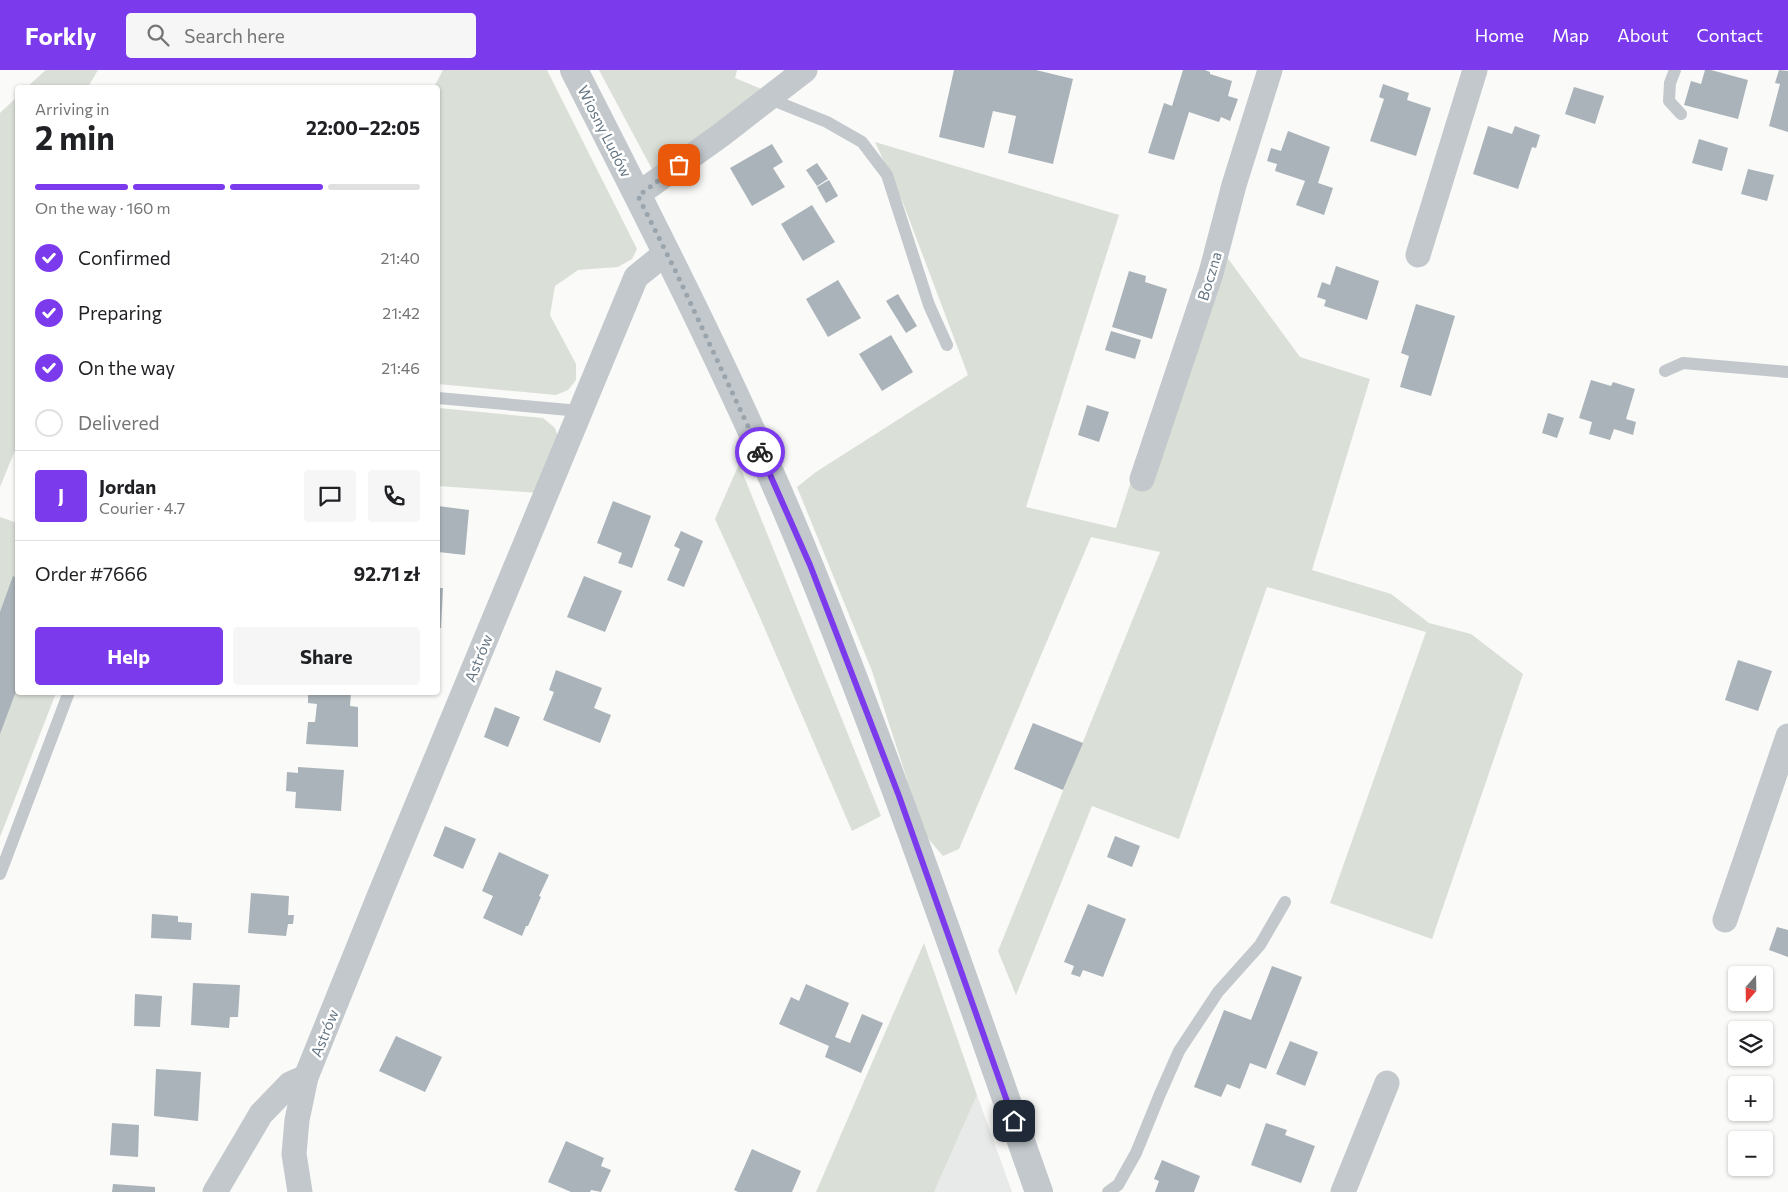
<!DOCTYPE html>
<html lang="en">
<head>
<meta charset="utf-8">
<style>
  :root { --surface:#fff; --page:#f6f6f6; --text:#202124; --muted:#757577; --line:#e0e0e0; --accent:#7c3aed }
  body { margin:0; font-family:Commissioner,sans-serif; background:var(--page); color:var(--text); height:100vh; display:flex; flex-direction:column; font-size:19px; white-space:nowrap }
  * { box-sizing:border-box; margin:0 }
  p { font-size:16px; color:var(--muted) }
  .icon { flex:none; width:28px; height:28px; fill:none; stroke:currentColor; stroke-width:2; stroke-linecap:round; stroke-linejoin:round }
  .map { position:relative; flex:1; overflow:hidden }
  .details { position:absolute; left:15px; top:15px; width:425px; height:610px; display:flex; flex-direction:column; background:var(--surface); border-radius:5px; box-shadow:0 1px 4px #0004 }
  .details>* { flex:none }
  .needle { width:32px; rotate:200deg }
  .buttons { position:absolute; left:1728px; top:896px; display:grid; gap:10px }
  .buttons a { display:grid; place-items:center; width:45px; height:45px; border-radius:5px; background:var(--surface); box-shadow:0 1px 4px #0004; font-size:25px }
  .pin { position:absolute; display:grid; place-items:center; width:42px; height:42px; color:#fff; margin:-21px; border-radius:10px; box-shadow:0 2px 8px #0006 }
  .courier { position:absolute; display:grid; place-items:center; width:50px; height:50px; margin:-25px; border:4px solid #7c3aed; border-radius:50%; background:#fff; color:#222; box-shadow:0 1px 6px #0007 }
  .overview em { font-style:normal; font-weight:700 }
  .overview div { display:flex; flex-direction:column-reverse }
  .overview { display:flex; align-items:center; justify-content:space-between; height:85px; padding:0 20px }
  h1 { font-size:32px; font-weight:700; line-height:38px }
  .bar { display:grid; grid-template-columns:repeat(4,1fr); gap:8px 5px; align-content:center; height:60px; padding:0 20px }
  .bar i { height:6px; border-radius:4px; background:var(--line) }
  .bar .selected { background:var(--accent) }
  .bar p { grid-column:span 4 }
  .line { display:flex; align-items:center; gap:12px; padding:0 20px; border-top:1px solid var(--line) }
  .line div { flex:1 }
  .round { display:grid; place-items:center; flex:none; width:52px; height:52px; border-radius:5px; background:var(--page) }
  ol { padding:0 20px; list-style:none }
  li { display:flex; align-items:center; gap:15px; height:55px }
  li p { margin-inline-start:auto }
  li .icon { padding:5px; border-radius:50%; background:var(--accent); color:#fff; stroke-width:4 }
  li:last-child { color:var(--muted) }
  li i { width:28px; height:28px; border:2px solid var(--line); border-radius:50% }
  .button { display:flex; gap:10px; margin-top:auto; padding:10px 20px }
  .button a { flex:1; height:58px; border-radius:5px; background:var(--accent); color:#fff; font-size:20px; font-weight:700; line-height:58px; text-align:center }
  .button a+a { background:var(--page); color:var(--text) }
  header { display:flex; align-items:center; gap:30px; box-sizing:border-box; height:70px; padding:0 25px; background:var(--accent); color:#fff }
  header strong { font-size:24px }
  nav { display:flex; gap:28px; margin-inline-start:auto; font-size:18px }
  .search { width:350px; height:45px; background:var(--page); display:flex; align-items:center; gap:12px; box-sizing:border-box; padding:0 18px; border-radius:5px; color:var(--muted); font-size:19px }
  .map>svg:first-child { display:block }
</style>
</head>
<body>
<header>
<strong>Forkly</strong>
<div class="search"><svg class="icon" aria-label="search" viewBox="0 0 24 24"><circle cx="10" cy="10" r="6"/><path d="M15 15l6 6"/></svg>Search here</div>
<nav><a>Home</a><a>Map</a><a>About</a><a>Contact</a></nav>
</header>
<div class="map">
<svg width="1788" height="1122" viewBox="0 0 1788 1122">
  <rect width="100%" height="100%" fill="#fafaf8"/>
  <path fill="#e8e9e9" d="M977 1025 1012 1122H934Z"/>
  <g fill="#dadfd7">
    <path d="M46 0H98L88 17H27Z"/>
    <path d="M443 0H547L637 179 632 189 618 197 578 200 555 216 550 245 576 294V310L568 320 556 325 438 314V18L434 17Z"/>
    <path d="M599 0H737L735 8 764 20 653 101Z"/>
    <path d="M17 27 18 373 0 417V43Z"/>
    <path d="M875 72 1119 145 1026 437 1116 458 1207 174 1221 179 1300 287 1370 309 1312 500 1391 524 1429 553 1471 564 1523 604 1432 869 1330 833 1426 562 1267 517 1179 769 1092 736 1016 925 998 881 1160 482 1091 467 959 779 943 786 925 765 872 601 797 417 816 402 968 305 903 133Z"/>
    <path d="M438 338 543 348 555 358 560 373 539 423 438 416Z"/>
    <path d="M739 394 881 746 852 761 758 543 715 449Z"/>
    <path d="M0 447 17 453 18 622 56 623 0 767Z"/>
    <path d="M924 873 977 1025 934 1122H816Z"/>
  </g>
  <g fill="#aab3b9">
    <path d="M954 0H1036L1073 9 1053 94 1008 83 1016 46 993 41 984 78 939 67Z"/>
    <path d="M1183 0H1205L1210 2V4L1232 11 1228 26 1238 29 1230 51 1221 47 1219 52 1189 42 1174 90 1148 83 1164 33 1172 36Z"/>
    <path d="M1705 0H1711L1748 10 1738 49 1684 35 1691 11 1701 14Z"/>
    <path d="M1779 0 1788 1V62L1769 56 1780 14 1775 13Z"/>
    <path d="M1383 14 1409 23 1407 30 1431 38 1416 86 1370 71 1384 29 1379 27Z"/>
    <path d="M1574 17 1604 26 1595 54 1565 44Z"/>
    <path d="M1488 56 1512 64 1515 56 1540 65 1536 78 1532 77 1518 119 1473 104Z"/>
    <path d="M1288 61 1330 77 1318 113 1333 118 1324 145 1296 135 1305 111 1275 101 1277 94 1267 91 1271 78 1281 81Z"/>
    <path d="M1699 69 1728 78 1722 101 1692 93Z"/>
    <path d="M772 74 783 92 773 98 785 117 752 136 730 98Z"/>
    <path d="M817 93 828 109 817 116 806 100Z"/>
    <path d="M1748 99 1774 105 1767 131 1741 124Z"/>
    <path d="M829 110 838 126 826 133 817 117Z"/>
    <path d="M812 135 835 172 803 191 781 154Z"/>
    <path d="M1336 196 1379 211 1367 250 1324 236 1326 230 1317 227 1322 212 1330 215Z"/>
    <path d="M1129 201 1146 206 1145 212 1167 219 1152 269 1112 257Z"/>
    <path d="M838 210 861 248 828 267 806 229Z"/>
    <path d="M898 224 917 256 906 263 886 231Z"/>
    <path d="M1416 234 1455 246 1431 326 1400 317 1409 286 1401 283Z"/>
    <path d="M1111 261 1141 270 1135 289 1105 280Z"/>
    <path d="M891 265 913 302 882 321 859 284Z"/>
    <path d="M1591 310 1611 316 1613 312 1635 319 1626 349 1636 352 1633 365 1614 359 1610 370 1589 364 1592 352 1579 348Z"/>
    <path d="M1087 335 1109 342 1099 372 1078 365Z"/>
    <path d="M1548 343 1564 348 1557 368 1542 363Z"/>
    <path d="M613 431 651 446 632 498 618 493 622 483 597 473Z"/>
    <path d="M438 436 469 440 465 485 438 482Z"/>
    <path d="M681 461 703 471 684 517 667 510 680 479 674 476Z"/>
    <path d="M13 506 18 508V616L0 664V542Z"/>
    <path d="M584 506 622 521 605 562 567 547Z"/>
    <path d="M438 518H443L441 558H438Z"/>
    <path d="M1738 590 1772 601 1758 641 1725 630Z"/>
    <path d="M556 600 602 618 594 638 611 645 600 673 543 650 554 622 549 620Z"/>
    <path d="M308 622H351L350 636 358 637V677L306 674 308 652H315L317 634 308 633Z"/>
    <path d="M495 637 520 647 508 677 484 667Z"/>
    <path d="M1033 653 1083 673 1063 720 1014 699Z"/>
    <path d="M298 697 344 700 341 741 295 738 296 722 286 721 287 702 298 703Z"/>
    <path d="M445 756 476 769 463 799 433 786Z"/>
    <path d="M1115 766 1140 776 1132 797 1107 787Z"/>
    <path d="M499 782 549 805 539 826 541 827 528 856H526L522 866 483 848 493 826 482 821Z"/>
    <path d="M251 823 289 826 288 845H294L293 854H288L286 866 248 863Z"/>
    <path d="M1088 834 1126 849 1103 907 1083 900 1080 907 1071 904 1074 896 1064 892Z"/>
    <path d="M152 844 178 846V852L192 853 191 870 151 868Z"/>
    <path d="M1777 857 1788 860V887L1769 880Z"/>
    <path d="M1272 896 1302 907 1266 999 1250 993 1240 1019 1227 1014 1221 1027 1194 1017 1224 940 1251 950Z"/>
    <path d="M193 913 240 915 238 947H230L229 958 191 955Z"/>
    <path d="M806 914 849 933 835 967 850 973 862 944 883 953 861 1003 825 987 829 976 779 954 791 927 799 931Z"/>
    <path d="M135 924 162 926 160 957 134 956Z"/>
    <path d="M396 966 442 987 425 1022 379 1001Z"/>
    <path d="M1290 971 1318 982 1305 1016 1276 1004Z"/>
    <path d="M156 999 201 1002 198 1051 154 1046Z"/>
    <path d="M112 1053 139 1055 138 1087 110 1085Z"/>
    <path d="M1266 1053 1287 1060 1285 1065 1315 1076 1301 1113 1251 1095Z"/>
    <path d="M566 1071 604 1088 601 1096 611 1100 601 1122 591 1120 590 1122H571L548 1112Z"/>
    <path d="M752 1079 801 1101 792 1122H738L734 1120Z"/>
    <path d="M1162 1090 1200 1106 1194 1122H1155L1159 1111 1154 1109Z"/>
    <path d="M113 1114 155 1117V1122H112Z"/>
  </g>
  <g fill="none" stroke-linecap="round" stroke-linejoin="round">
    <g stroke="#c3c8cc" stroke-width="12">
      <path d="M1675 0 1670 13 1669 31 1681 44"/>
      <path d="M770 29 827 52 862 72 887 105 929 235 947 275"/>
      <path d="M1665 301 1683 293 1788 302"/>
      <path d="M438 328 580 341"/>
      <path d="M0 804 69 622"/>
      <path d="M1108 1122 1118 1115 1136 1083 1160 1024 1179 981 1218 922 1260 875 1285 832"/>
    </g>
    <g stroke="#c3c8cc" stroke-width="25">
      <path d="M637 125 721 65 805 0"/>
      <path d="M1418 185 1475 0"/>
      <path d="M1142 409 1211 203 1234 115 1270 0"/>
      <path d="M1725 850 1788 666"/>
      <path d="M215 1122 261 1044 290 1014 306 1007 380 824 636 207 667 182"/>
      <path d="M300 1122 294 1084 297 1050 306 1007"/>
      <path d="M1343 1122 1387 1013"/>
    </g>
    <path stroke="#c3c8cc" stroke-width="28" d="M574 0C657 163 741 326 810 497 893 703 965 913 1039 1122"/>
  </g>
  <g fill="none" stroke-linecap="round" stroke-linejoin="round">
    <path stroke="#99a4ac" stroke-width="5" stroke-dasharray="0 9" d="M679 95 638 126 675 200 760 382"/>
    <path stroke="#7c3aed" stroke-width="6" d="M760 382 810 495 899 726 1014 1051"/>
  </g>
  <g text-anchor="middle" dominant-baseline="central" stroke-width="5" stroke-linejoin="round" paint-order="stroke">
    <g font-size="15" fill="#657683" stroke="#fff">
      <text transform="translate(605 61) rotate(63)">Wiosny Ludów</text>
      <text transform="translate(1209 206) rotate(-73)">Boczna</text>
      <text transform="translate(478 588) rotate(-68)">Astrów</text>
      <text transform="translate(324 963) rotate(-68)">Astrów</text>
    </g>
  </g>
</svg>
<div class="buttons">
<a><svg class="needle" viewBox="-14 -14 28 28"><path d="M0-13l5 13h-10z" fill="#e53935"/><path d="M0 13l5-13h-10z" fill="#757577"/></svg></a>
<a><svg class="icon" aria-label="layers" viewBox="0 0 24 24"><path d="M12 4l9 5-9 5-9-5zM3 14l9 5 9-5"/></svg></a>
<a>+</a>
<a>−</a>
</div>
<div class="pin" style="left:679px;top:95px;background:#ea580c"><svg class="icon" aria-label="bag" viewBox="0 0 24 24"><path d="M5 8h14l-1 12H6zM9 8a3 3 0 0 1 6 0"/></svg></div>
<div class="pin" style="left:1014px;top:1051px;background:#1f2937"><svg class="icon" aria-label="home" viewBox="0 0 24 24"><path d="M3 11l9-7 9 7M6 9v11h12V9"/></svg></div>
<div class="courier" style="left:760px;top:382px"><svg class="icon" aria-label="bike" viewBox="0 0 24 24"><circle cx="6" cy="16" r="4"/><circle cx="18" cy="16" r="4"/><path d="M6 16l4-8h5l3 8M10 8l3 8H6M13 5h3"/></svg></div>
<section class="details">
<div class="overview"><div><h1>2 min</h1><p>Arriving in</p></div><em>22:00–22:05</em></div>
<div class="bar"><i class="selected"></i><i class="selected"></i><i class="selected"></i><i></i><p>On the way · 160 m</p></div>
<ol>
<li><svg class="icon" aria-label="check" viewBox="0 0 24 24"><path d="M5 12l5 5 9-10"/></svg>Confirmed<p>21:40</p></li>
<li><svg class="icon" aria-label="check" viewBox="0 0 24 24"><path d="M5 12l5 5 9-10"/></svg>Preparing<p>21:42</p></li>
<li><svg class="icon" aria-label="check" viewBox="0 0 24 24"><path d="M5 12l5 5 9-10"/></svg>On the way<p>21:46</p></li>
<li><i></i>Delivered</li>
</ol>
<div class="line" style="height:90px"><b class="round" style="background:var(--accent);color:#fff">J</b><div><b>Jordan</b><p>Courier · 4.7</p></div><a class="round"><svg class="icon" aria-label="chat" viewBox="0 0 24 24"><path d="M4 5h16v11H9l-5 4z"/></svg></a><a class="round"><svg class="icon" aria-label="phone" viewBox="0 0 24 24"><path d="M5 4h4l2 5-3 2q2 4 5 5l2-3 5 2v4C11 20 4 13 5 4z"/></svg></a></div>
<div class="line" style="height:65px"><div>Order #7666</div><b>92.71 zł</b></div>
<div class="button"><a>Help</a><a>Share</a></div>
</section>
</div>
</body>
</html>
